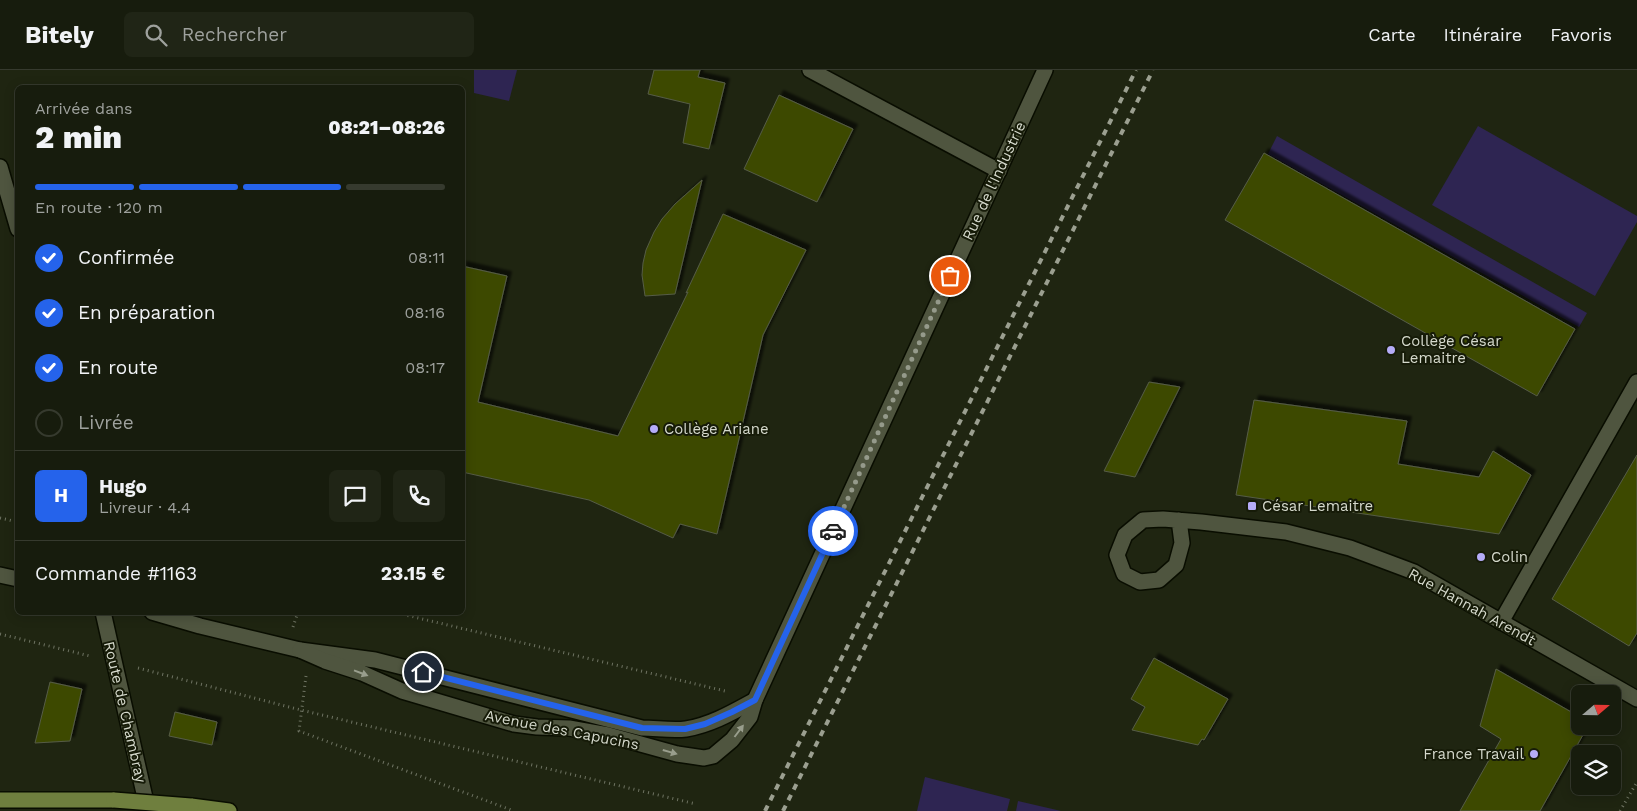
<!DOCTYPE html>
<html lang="fr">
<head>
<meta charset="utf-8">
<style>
  :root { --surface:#171c0d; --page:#202516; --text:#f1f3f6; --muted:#9ea19d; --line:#363a2e; --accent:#2563eb }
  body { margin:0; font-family:"Work Sans",sans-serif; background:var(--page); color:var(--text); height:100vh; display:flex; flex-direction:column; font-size:19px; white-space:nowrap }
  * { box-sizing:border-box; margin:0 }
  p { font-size:16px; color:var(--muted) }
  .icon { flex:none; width:28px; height:28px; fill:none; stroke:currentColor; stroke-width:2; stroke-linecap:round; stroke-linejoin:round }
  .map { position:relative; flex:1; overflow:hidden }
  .details { position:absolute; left:15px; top:15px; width:450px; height:530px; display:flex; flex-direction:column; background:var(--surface); border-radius:8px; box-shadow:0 2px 12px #0003,0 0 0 1px var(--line) }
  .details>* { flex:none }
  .needle { width:32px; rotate:70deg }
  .tools { position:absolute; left:1571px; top:615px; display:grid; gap:10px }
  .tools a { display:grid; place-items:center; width:50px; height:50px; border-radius:8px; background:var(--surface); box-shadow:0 2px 12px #0003,0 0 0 1px var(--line); font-size:25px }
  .pin { position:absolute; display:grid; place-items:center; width:42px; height:42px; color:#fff; margin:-21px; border:2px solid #fff; border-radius:50%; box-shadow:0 1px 5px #0007 }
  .courier { position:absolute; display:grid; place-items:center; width:50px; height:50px; margin:-25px; border:4px solid #2563eb; border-radius:50%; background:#fff; color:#222; box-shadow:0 1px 6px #0007 }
  .headline em { font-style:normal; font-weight:800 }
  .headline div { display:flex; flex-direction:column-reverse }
  .headline { display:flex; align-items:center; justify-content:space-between; height:85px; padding:0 20px }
  h1 { font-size:32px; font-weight:800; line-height:38px }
  .bar { display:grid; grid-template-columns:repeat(4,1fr); gap:8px 5px; align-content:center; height:60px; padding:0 20px }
  .bar i { height:6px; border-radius:4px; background:var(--line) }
  .bar .active { background:var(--accent) }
  .bar p { grid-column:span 4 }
  .line { display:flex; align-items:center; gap:12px; padding:0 20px; border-top:1px solid var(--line) }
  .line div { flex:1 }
  .round { display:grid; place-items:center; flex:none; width:52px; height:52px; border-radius:8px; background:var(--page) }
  ol { padding:0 20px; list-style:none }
  li { display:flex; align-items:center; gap:15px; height:55px }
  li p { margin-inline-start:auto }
  li .icon { padding:5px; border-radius:50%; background:var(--accent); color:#fff; stroke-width:4 }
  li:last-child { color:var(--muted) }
  li i { width:28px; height:28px; border:2px solid var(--line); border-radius:50% }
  header { display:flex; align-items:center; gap:30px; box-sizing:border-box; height:70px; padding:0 25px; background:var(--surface); border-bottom:1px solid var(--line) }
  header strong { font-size:24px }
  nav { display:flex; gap:28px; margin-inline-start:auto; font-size:18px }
  .search { width:350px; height:45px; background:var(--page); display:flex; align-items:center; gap:12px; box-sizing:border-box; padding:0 18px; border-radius:8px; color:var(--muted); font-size:19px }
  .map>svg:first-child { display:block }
</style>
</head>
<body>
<header>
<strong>Bitely</strong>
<div class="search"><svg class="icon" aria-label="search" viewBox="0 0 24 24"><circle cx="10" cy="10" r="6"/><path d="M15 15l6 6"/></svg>Rechercher</div>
<nav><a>Carte</a><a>Itinéraire</a><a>Favoris</a></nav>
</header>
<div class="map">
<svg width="1637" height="741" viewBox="0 0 1637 741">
  <defs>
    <filter id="shadow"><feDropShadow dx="4.5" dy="-4.5" stdDeviation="1" flood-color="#0009"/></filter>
  </defs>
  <rect width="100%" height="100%" fill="#1f2511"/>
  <g fill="#2e2552">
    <path d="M474 0H517L509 31 474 23Z"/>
    <path d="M1478 56 1637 146V152L1595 226 1432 135Z"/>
    <path d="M1277 66 1587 243 1579 257 1268 84Z"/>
    <path d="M925 707 1010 729 1007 741H917Z"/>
    <path d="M1018 731 1061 741H1016Z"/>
  </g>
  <g fill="#3c4a04" stroke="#565c46" filter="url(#shadow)">
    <path d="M654 0H700L698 7 725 13 709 79 683 73 690 34 648 24Z"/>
    <path d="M779 25 853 59 817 132 744 99Z"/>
    <path d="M1264 83 1575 259 1537 326 1225 150Z"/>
    <path d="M702 110 675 224 645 226 642 205 643 193 646 180 654 162 662 149 675 134Z"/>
    <path d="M723 144 806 180 763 265 717 464 680 454 673 468 589 430 462 402V196L507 206 478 332 618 366 688 222 686 223Z"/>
    <path d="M1149 312 1180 317 1135 407 1104 401Z"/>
    <path d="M1254 330 1407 351 1398 394 1479 407 1493 381 1531 405 1499 464 1236 425Z"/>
    <path d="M1637 385V563L1629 576 1552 529Z"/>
    <path d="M1154 588 1228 629 1204 670 1202 669 1198 675 1132 660 1145 637 1131 629Z"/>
    <path d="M1496 599 1580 647V656H1588L1540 741H1460L1501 669 1480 656Z"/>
    <path d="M50 612 82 619 70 671 35 673Z"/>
    <path d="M175 642 217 652 212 675 169 666Z"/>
  </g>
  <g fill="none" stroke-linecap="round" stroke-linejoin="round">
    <g stroke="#090d00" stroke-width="18">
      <path id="service" d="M810 0 999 101"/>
    </g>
    <g stroke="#090d00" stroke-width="18">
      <g id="minor">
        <path d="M0 97 18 159"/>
        <path d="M1179 450 1182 473 1176 495 1159 510 1140 512 1124 504 1117 485 1125 465 1143 450 1163 449 1201 452 1286 462 1350 478 1414 502 1637 629"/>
        <path d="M0 505 18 509"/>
        <path d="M103 542 148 741"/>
        <path d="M152 542 200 556 300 580 375 590 642 658C656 658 672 661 686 659 711 655 733 642 755 630"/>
        <path d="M1501 552 1637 312"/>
        <path d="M300 580 325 591 362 603 402 621 514 654 537 657 569 658 608 665 677 684 704 688 713 686 732 670 750 647 755 630 1045 0"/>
      </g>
    </g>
    <g stroke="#090d00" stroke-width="18">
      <g id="primary">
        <path d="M0 730H114"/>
        <path d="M191 736 229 741"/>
      </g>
    </g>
    <g stroke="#6f7463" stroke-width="3" stroke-dasharray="1 4" stroke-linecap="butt">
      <path d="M0 448 18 452"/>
      <path d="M393 542 725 621"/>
      <path d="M293 557 298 542"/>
      <path d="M0 564 90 586"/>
      <path d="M138 598 301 640 696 734"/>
      <path d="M306 606 299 661 514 741"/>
      <path d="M1620 741 1637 712"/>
    </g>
    <use href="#service" stroke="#4f553f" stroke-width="15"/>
    <use href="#minor" stroke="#4f553f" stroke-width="15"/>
    <use href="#primary" stroke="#6f7f3e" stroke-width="15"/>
    <g stroke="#9b9f90" stroke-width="4" stroke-dasharray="6 6" stroke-linecap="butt">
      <path d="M765 741 1136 0"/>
      <path d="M783 741 1153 0"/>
    </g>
    <g stroke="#090d00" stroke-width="18" stroke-linecap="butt">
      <path id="primary-bridge" d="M114 730 191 736"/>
    </g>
    <use href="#primary-bridge" stroke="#6f7f3e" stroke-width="15"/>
  </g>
  <defs><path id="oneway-solid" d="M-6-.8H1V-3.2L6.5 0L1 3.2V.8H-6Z" transform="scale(1.25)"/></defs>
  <g fill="#999e8d">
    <use href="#oneway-solid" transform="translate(361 603) rotate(21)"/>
    <use href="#oneway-solid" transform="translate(739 661) rotate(-53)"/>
    <use href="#oneway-solid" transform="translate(670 682) rotate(16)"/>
  </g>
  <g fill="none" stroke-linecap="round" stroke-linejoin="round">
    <path stroke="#959a8b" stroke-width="5" stroke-dasharray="0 9" d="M833 461 950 206"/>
    <path stroke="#2563eb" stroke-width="6" d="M423 602 642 658 685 659 705 654 732 642 755 630 833 461"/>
  </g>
  <g fill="#b5acf8" stroke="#161b08" stroke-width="2">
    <circle cx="1391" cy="280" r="5"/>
    <circle cx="654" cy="359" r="5"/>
    <rect x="1247" y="431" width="10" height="10" rx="2.5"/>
    <circle cx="1481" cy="487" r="5"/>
    <circle cx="1534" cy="684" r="5"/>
  </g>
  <g text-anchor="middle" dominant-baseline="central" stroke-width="4" stroke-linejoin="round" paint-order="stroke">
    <g font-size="15" fill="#d5d9cc" stroke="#161b08">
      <text transform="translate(994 111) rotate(-65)">Rue de l'Industrie</text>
      <text transform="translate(1472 537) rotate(29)">Rue Hannah Arendt</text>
      <text transform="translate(125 642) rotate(77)">Route de Chambray</text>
      <text transform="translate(562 660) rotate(11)">Avenue des Capucins</text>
    </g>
    <g font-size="15" fill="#d5d9cc" stroke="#161b08" text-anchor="start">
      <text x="1401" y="271">Collège César<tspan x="1401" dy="17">Lemaitre</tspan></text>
      <text x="664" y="359">Collège Ariane</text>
      <text x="1262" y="436">César Lemaitre</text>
      <text x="1491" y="487">Colin</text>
      <text x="1524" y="684" text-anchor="end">France Travail</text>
    </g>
  </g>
</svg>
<div class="tools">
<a><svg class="needle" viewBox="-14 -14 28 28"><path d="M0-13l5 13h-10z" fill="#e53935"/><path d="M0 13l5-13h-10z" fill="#9ea19d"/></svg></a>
<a><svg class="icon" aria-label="layers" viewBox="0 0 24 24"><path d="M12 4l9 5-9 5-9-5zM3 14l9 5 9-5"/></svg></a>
</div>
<div class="pin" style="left:950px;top:206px;background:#ea580c"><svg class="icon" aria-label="bag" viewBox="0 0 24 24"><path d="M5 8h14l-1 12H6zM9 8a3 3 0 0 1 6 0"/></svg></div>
<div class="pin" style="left:423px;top:602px;background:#1f2937"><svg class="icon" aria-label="home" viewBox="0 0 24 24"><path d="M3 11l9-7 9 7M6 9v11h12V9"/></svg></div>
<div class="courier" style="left:833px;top:461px"><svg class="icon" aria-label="car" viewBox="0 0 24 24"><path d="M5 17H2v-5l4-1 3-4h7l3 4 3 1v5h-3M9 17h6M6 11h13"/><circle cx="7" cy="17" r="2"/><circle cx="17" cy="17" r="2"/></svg></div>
<section class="details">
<div class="headline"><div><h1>2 min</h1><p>Arrivée dans</p></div><em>08:21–08:26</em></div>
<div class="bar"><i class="active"></i><i class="active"></i><i class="active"></i><i></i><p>En route · 120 m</p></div>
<ol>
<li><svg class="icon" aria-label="check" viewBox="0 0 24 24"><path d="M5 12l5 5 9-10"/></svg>Confirmée<p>08:11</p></li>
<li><svg class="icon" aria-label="check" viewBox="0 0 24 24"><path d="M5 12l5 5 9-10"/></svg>En préparation<p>08:16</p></li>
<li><svg class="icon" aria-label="check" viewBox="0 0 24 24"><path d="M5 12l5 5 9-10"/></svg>En route<p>08:17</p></li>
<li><i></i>Livrée</li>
</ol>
<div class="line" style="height:90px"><b class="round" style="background:var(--accent);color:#fff">H</b><div><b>Hugo</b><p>Livreur · 4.4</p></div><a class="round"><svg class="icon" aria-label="chat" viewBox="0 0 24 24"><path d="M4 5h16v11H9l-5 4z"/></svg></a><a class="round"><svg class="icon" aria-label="phone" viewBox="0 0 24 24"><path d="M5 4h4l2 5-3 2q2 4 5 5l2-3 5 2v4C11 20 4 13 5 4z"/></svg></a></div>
<div class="line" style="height:65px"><div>Commande #1163</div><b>23.15 €</b></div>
</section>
</div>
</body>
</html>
